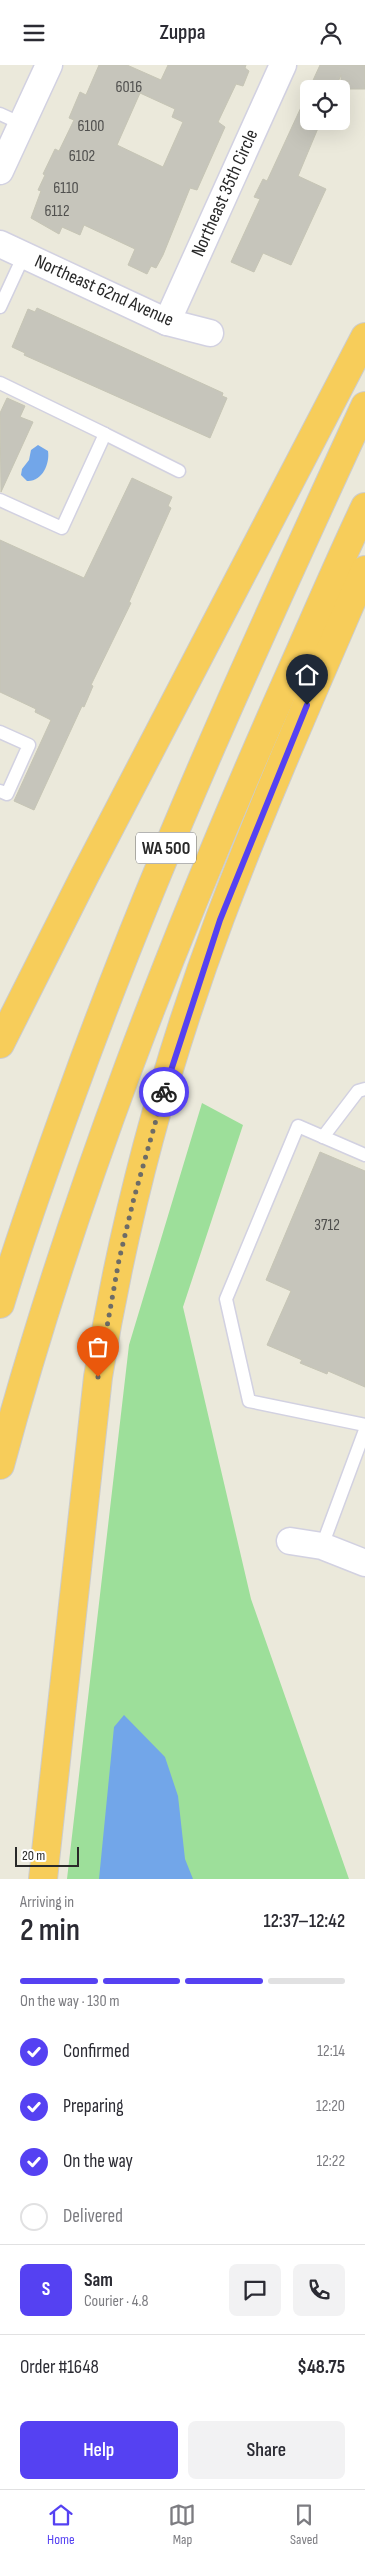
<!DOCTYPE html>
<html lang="en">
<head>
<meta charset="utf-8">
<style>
  :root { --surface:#fff; --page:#f2f2f3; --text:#2b2b33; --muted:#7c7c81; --line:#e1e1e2; --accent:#5541f2 }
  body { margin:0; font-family:"Sofia Sans Condensed",sans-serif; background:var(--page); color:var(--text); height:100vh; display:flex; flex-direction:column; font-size:19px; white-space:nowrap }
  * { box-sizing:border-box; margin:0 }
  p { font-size:16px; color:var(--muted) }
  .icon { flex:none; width:28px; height:28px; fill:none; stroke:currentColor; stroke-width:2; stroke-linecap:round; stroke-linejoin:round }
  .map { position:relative; height:1814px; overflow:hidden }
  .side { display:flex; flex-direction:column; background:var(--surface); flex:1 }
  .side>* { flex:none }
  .controls { position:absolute; left:300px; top:15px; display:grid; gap:10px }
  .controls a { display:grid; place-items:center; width:50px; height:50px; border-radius:8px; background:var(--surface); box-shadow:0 5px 20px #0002; font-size:25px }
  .scale { position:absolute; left:15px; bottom:12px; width:64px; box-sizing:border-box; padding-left:5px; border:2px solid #292929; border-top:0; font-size:14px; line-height:18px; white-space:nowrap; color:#292929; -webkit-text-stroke:4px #fff; paint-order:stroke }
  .pin { position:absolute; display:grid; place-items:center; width:42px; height:42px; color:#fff; margin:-51px -21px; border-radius:50% 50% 50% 0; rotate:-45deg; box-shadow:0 0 5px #0007 }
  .pin .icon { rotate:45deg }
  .courier { position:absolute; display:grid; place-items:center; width:50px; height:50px; margin:-25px; border:4px solid #5541f2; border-radius:50%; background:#fff; color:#222; box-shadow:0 1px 6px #0007 }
  .overview em { font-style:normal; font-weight:600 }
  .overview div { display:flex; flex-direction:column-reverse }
  .overview { display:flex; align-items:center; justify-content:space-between; height:85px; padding:0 20px }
  h1 { font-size:32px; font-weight:600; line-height:38px }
  .bar { display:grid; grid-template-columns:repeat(4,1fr); gap:8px 5px; align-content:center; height:60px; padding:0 20px }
  .bar i { height:6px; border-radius:4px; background:var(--line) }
  .bar .active { background:var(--accent) }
  .bar p { grid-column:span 4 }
  .line { display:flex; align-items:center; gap:12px; padding:0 20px; border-top:1px solid var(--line) }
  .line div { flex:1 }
  .round { display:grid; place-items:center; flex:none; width:52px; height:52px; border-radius:8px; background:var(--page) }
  ol { padding:0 20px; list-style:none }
  li { display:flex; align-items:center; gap:15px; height:55px }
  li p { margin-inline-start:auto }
  li .icon { padding:5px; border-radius:50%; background:var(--accent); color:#fff; stroke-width:4 }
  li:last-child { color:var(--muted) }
  li i { width:28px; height:28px; border:2px solid var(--line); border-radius:50% }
  .primary-button { display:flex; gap:10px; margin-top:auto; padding:10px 20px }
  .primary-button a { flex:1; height:58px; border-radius:8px; background:var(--accent); color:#fff; font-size:20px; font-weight:600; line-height:58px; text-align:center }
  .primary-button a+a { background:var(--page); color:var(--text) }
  header { display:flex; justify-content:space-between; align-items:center; height:65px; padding:0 20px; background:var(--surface); font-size:22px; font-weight:600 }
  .tab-bar { display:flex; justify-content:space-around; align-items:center; height:70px; border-top:1px solid var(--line); background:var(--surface); font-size:14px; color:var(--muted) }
  .tab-bar a { display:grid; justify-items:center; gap:2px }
  .tab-bar .active { color:var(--accent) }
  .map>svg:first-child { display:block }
</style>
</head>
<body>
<header><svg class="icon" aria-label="menu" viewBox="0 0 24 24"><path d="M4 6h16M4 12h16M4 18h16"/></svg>Zuppa<svg class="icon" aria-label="person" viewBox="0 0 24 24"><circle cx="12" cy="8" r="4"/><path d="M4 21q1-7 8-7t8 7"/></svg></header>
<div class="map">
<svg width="365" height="1814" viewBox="0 0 365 1814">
  <rect width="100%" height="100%" fill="#ebe9db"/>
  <path fill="#9ddf9a" d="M202 1038 243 1060 183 1242 251 1534 349 1814H67L129 1280Z"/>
  <g fill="#72a6e9">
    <path d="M38 380 48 386C50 399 42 417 27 416L21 410 22 404 29 395 31 385Z"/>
    <path d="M124 1650 165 1692 178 1731 185 1794 193 1814H99L114 1662Z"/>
  </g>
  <g fill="#c6c5bb" stroke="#c6c5b5" fill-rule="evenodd">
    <path d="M99 0H127L161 15 168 0H246L245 3 249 6 243 21 236 19 218 57 225 62 197 125 190 123 163 190 156 203 151 201 147 209 128 200 135 184 84 160 80 170 62 162 59 169 31 153 41 126 38 125 45 110 43 109 55 84 59 86 74 55 69 53 80 27 86 30ZM140 28 175 44 172 52 183 57 163 102 117 80Z"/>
    <path d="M320 0H365V24H341V10L335 24H309Z"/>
    <path d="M309 25V56H321L298 111 326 124 291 200 263 188 254 207 231 197 260 134 254 132 263 114 267 116Z"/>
    <path d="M37 243 223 328 222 331 227 333 210 373 24 290 25 288 12 282 28 244 35 247Z"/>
    <path d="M7 333 25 341 20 352 33 357 1 427 0 348Z"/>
    <path d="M132 413 172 432 168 441 171 443 129 537 131 538 91 620 93 621 84 642 82 641 34 745 14 736 51 655 35 647 36 644 0 627V475L84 513Z"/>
    <path d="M320 1087 365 1106V1322L328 1306 327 1309 300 1298 302 1295 267 1280 291 1226 266 1215Z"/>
  </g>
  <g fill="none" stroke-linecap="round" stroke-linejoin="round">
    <g stroke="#d2d1e1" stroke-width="15">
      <g id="lane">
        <path d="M0 49 22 59"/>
        <path d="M0 242 24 190"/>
        <path d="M0 318 105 369 62 463 0 435"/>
        <path d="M105 369 179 406"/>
        <path d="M0 667 29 680 7 729 0 726"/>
        <path d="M323 1072 358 1026 365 1024"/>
        <path d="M365 1090 298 1061 226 1234 249 1336 365 1360"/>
        <path d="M322 1481 365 1365"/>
      </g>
    </g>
    <g stroke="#d2d1e1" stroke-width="29">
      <g id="street">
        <path d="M0 106 49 0"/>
        <path d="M0 179 167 257 210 268"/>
        <path d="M167 257 283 0"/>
        <path d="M290 1476 322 1481 365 1498"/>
      </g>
    </g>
    <g stroke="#ccc" stroke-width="30">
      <g id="highway">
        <path d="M0 979 84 812 365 272"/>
        <path d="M0 1239C21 1169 46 1100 71 1031 156 795 260 569 365 341"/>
        <path d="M0 1400C73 1130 174 871 287 616 313 558 338 499 365 442"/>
        <path d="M43 1814 98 1312C123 1158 165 1000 220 853 264 736 315 621 365 505"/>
      </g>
    </g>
    <use href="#lane" stroke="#fff" stroke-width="12"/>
    <use href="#street" stroke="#fff" stroke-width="26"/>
    <use href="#highway" stroke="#f7cd5a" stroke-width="28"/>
  </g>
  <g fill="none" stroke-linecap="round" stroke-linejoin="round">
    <path stroke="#6d6c67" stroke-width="5" stroke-dasharray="0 9" d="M98 1312 119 1195 134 1133 164 1027"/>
    <path stroke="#5541f2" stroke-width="6" d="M164 1027 220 855 307 640"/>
  </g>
  <g text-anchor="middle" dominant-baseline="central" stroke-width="5" stroke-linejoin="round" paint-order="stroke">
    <g font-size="16" fill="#50504e">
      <text x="129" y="22">6016</text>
      <text x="91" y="61">6100</text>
      <text x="82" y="91">6102</text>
      <text x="66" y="123">6110</text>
      <text x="57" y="146">6112</text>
      <text x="327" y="1160">3712</text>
    </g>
    <rect fill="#fff" stroke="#696969" stroke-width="1" x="136" y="767.5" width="60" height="31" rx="4"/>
    <g font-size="18" font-weight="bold" fill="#292929">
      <text x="166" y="783">WA 500</text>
    </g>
    <g font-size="19" fill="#292929" stroke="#fff">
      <text transform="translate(225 128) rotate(-66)">Northeast 35th Circle</text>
      <text transform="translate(104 226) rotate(24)">Northeast 62nd Avenue</text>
    </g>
  </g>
</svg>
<div class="controls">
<a><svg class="icon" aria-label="locate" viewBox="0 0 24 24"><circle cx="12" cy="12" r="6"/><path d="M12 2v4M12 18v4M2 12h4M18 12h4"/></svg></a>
</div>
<div class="scale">20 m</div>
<div class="pin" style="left:98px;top:1312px;background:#ea580c"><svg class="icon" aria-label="bag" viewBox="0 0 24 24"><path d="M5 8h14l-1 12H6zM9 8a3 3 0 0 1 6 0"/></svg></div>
<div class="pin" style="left:307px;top:640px;background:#1f2937"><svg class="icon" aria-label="home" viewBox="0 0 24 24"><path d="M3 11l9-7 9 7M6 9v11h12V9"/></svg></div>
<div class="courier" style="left:164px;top:1027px"><svg class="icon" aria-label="bike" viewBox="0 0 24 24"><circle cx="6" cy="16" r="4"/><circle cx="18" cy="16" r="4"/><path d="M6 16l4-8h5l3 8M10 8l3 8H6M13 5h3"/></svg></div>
</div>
<section class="side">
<div class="overview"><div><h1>2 min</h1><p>Arriving in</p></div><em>12:37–12:42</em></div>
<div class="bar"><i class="active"></i><i class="active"></i><i class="active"></i><i></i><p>On the way · 130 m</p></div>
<ol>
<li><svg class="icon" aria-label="check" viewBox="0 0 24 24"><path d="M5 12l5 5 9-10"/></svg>Confirmed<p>12:14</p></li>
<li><svg class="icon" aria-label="check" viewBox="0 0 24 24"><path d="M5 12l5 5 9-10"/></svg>Preparing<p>12:20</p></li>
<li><svg class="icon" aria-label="check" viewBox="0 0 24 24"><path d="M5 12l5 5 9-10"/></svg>On the way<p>12:22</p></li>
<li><i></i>Delivered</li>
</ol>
<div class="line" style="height:90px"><b class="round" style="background:var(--accent);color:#fff">S</b><div><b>Sam</b><p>Courier · 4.8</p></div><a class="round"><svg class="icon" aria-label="chat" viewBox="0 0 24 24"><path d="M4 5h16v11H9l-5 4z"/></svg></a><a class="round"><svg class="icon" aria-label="phone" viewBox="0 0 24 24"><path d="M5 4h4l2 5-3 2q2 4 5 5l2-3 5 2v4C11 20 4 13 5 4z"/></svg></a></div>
<div class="line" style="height:65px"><div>Order #1648</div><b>$48.75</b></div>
<div class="primary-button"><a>Help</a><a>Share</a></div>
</section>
<nav class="tab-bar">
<a class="active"><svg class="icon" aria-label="home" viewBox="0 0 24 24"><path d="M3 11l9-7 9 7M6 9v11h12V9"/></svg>Home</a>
<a><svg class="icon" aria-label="map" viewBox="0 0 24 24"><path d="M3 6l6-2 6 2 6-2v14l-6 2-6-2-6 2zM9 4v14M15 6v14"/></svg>Map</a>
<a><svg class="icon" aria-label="saved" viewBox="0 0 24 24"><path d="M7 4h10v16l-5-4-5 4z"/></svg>Saved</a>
</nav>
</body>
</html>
